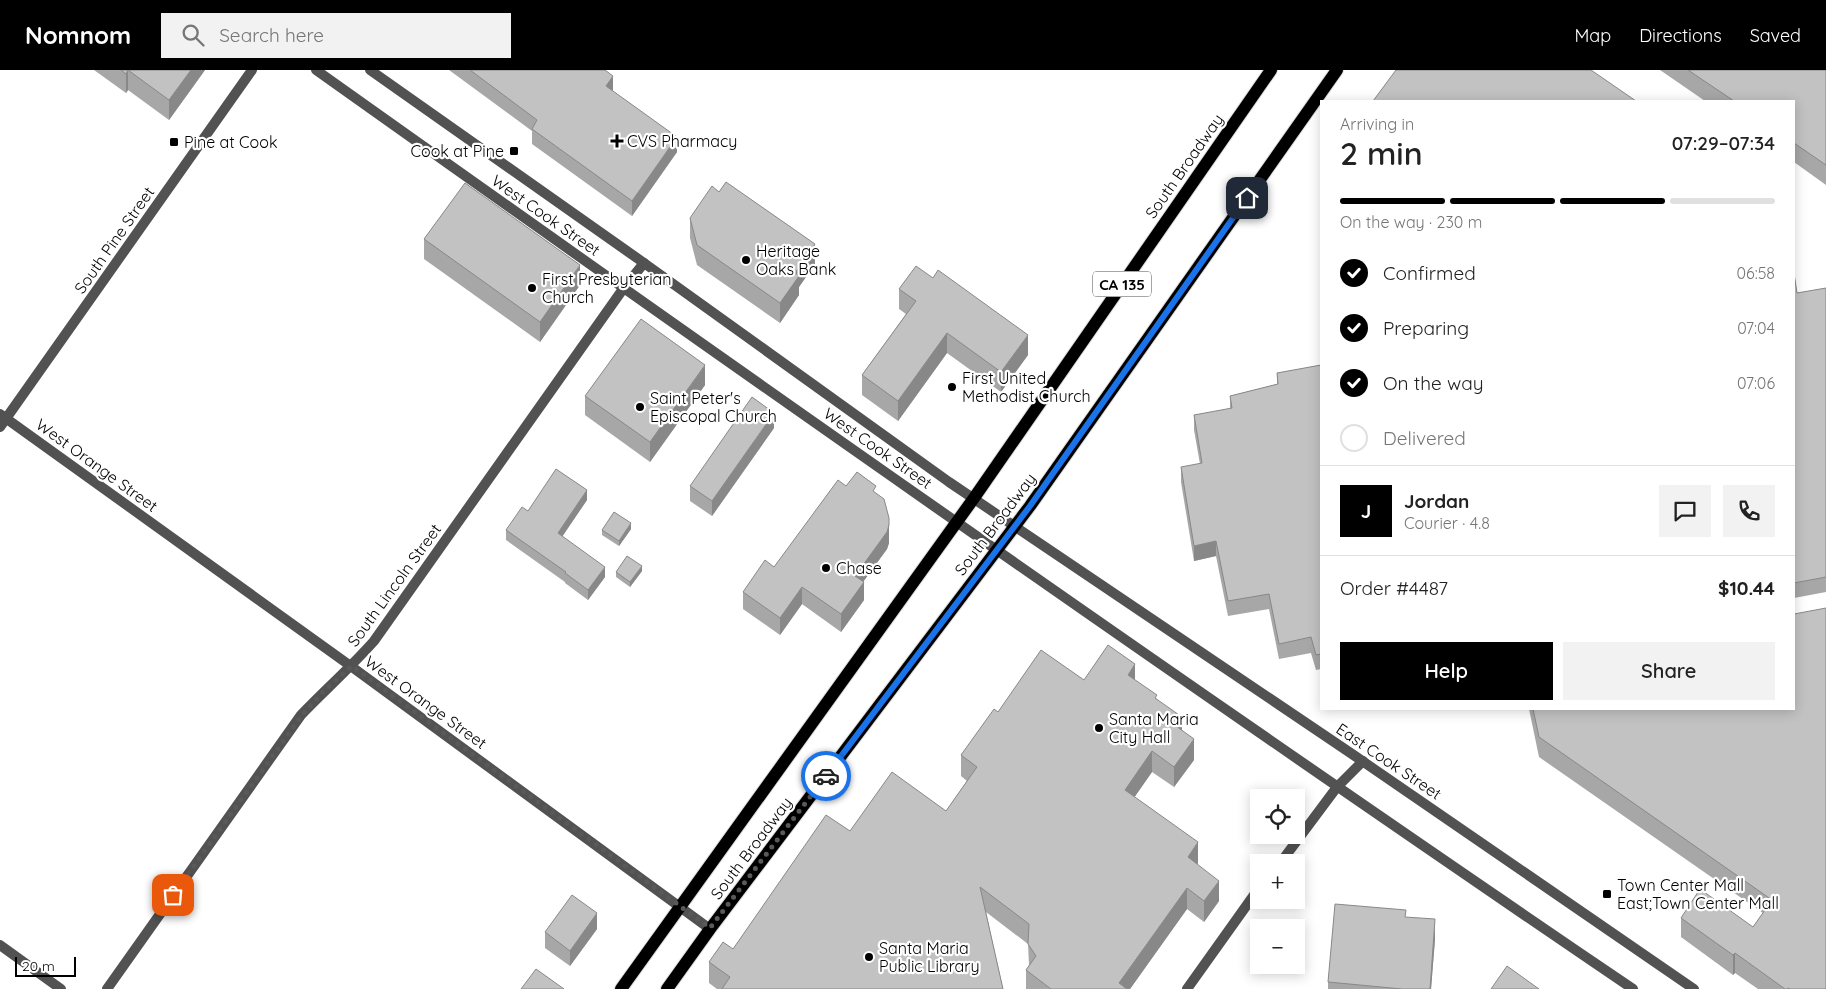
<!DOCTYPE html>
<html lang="en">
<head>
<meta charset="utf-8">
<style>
  :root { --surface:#fff; --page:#f2f2f2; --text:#222; --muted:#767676; --line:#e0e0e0; --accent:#000 }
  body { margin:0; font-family:Quicksand,sans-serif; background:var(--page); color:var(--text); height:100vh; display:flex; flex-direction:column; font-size:19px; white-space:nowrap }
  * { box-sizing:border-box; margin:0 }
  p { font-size:16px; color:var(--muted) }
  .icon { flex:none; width:28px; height:28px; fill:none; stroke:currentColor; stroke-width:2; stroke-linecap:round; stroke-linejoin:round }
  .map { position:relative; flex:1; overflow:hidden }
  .details { position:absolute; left:1320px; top:30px; width:475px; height:610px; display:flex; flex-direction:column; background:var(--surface); border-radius:0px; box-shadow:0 2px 12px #0003 }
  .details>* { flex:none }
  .buttons { position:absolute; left:1250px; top:719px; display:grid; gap:10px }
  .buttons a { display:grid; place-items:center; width:55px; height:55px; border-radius:0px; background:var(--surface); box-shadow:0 2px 12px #0003; font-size:25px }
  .scale { position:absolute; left:15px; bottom:12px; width:61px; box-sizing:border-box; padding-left:5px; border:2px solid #000; border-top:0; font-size:14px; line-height:18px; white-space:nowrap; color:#000; -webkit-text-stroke:4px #fff; paint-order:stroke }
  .pin { position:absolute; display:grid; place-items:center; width:42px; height:42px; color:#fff; margin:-21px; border-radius:10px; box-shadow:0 2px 8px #0006 }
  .courier { position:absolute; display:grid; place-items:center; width:50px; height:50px; margin:-25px; border:4px solid #1a73e8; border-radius:50%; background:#fff; color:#222; box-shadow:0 1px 6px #0007 }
  .headline em { font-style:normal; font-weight:600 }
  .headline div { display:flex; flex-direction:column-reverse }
  .headline { display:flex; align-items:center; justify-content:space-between; height:85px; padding:0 20px }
  h1 { font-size:32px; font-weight:600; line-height:38px }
  .bar { display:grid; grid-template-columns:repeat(4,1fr); gap:8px 5px; align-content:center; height:60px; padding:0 20px }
  .bar i { height:6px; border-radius:4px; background:var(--line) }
  .bar .active { background:var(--accent) }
  .bar p { grid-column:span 4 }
  .line { display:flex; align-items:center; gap:12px; padding:0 20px; border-top:1px solid var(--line) }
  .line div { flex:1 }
  .round { display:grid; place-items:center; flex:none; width:52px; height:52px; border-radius:0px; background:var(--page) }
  ol { padding:0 20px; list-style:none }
  li { display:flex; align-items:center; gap:15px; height:55px }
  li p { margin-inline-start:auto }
  li .icon { padding:5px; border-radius:50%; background:var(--accent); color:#fff; stroke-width:4 }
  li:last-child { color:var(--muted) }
  li i { width:28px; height:28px; border:2px solid var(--line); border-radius:50% }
  .primary-button { display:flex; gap:10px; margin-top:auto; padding:10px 20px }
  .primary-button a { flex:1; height:58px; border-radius:0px; background:var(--accent); color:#fff; font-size:20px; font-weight:600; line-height:58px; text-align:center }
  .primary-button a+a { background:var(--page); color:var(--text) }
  header { display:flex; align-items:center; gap:30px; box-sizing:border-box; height:70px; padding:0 25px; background:var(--accent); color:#fff }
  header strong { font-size:24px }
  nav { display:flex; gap:28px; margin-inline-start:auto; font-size:18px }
  .search { width:350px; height:45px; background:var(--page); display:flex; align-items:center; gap:12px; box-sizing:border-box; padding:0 18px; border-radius:0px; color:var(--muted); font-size:19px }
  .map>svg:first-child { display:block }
</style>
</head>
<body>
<header>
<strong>Nomnom</strong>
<div class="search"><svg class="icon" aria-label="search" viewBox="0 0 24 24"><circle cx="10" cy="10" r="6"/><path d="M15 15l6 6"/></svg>Search here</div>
<nav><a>Map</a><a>Directions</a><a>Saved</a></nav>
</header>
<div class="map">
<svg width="1826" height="919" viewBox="0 0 1826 919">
  <rect width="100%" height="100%" fill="#fff"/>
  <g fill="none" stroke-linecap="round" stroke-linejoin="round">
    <g stroke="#dbdbdb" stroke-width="14">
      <g id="primary">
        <path d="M621 919 974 428 1271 0"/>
        <path d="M667 919 710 859 1030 436 1337 0"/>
      </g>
    </g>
    <g stroke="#525252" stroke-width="10">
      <path d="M0 344 352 597 710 859"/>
      <path d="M0 357 252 0"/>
      <path d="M1281 792 1337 717 1363 691"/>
      <path d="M0 875 61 919"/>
      <path d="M107 919 301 645C325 620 351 597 374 571L623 219 644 193"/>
      <path d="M1187 919 1259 818"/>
    </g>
    <g stroke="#525252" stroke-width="10">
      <path d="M316 0C752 310 1190 618 1633 919"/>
      <path d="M370 0 644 193 949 412 1355 686 1694 919"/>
    </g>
    <use href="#primary" stroke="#000" stroke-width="12"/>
  </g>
  <g fill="#a7a7a7">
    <path d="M94 0H205L169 50 128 20 126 23Z"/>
    <path d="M449 0H605L613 21 677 82 632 146 532 74V61Z"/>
    <path d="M1660 0H1826V115L1794 92V31H1705Z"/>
    <path d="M690 148 815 194 799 217V225L780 253 697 195 690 168Z"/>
    <path d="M424 169 580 215 540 272 424 189Z"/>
    <path d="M1794 203 1797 223 1826 218V522L1794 528Z"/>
    <path d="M899 219 1028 285 1001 322 947 283 898 351 862 325V305L906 244 899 239Z"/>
    <path d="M1321 295V599L1316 600 1311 583 1279 589 1269 539 1228 546 1216 486 1194 491 1181 412V397L1200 394 1194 360V345L1230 339V326L1277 314V303Z"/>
    <path d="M705 315 650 392 585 345V326Z"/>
    <path d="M774 358 712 446 690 431V416Z"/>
    <path d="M846 416 876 423 889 473 887 479 863 512 864 530 841 562 802 534 780 565 743 539V522L774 497Z"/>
    <path d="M587 430 562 466 605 507 588 530 565 513V512L506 470V460L528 441Z"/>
    <path d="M631 459 619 476 602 465V460Z"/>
    <path d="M642 501 630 517 616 507V502Z"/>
    <path d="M1084 610H1135L1157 629 1182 661 1194 690 1174 717 1152 702 1134 727 1198 793 1197 794 1219 831 1204 852 1187 839 1130 919H1026V900L1029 895 1028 874 986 842 1003 919H717L709 913V892L733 879 850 761 946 741 967 711 961 706V685L998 642Z"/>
    <path d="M1529 639H1794L1826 919H1758L1735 903 1733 905 1681 867V848L1753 857 1763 843 1539 687Z"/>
    <path d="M1406 847 1435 869 1431 919H1328V912Z"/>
    <path d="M597 859 570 896 545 878V862Z"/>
  </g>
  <g fill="#888">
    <path d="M128 0V20L126 23V4Z"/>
    <path d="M191 0H205L169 50V30Z"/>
    <path d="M613 6V21L606 32V16Z"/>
    <path d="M677 67V82L632 146V131Z"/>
    <path d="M815 174V194L799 217V225L780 253V233L795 203Z"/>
    <path d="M580 195V215L540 272V252Z"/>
    <path d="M947 263V283L898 351V331Z"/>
    <path d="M1028 265V285L1001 322V302Z"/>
    <path d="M705 295V315L650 392V372Z"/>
    <path d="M774 343V358L712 446V431Z"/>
    <path d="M587 420V430L558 473V463Z"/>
    <path d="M889 448V473L887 479 855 523V506Z"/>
    <path d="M631 453V459L619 476V471Z"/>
    <path d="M1216 471V486L1194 491V476Z"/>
    <path d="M642 496V501L630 517V512Z"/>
    <path d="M605 497V507L588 530V520Z"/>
    <path d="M864 512V530L841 562V544Z"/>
    <path d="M802 517V534L780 565V548Z"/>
    <path d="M1135 594V615L1128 605Z"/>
    <path d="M1182 647V668L1176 656Z"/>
    <path d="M1194 669V690L1174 717V697Z"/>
    <path d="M1152 681V702L1125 741V720Z"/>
    <path d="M1198 772V793L1188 808V787Z"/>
    <path d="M1219 811V831L1204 852V831Z"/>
    <path d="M1187 818V839L1130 919H1119V913Z"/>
    <path d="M597 843V859L570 896V881Z"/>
    <path d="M1435 849V869L1431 919H1430Z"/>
    <path d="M1735 883V903L1733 905V885Z"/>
  </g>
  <g fill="#c2c2c2" stroke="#888">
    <path d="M121 0H191L169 30 128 0 126 4Z"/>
    <path d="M470 0H605L613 6 606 16 677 67 632 131 532 59 537 50Z"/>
    <path d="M1396 0H1591L1636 31H1373Z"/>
    <path d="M1688 0H1826V95L1794 73V31H1734Z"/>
    <path d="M726 112 815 174 795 203 799 206 780 233 697 175 690 148 712 116 719 122Z"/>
    <path d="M465 113 580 195 540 252 424 169Z"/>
    <path d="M916 196 933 208 938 200 1028 265 1001 302 947 263 898 331 862 305 916 231 899 219Z"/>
    <path d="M1794 203 1797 223 1826 218V507L1794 513Z"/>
    <path d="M641 249 705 295 650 372 585 326Z"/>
    <path d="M1321 295V584L1316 585 1311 567 1279 574 1269 524 1228 531 1216 471 1194 476 1181 397 1202 393 1194 345 1232 338 1230 326 1278 314 1277 303Z"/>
    <path d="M752 327 774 343 712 431 690 416Z"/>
    <path d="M556 399 587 420 558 463 605 497 588 520 565 503 566 502 506 460 522 437 528 441Z"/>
    <path d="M857 402 876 416 873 421 884 429 889 448V455L887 462 855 506 864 512 841 544 802 517 780 548 743 522 765 490 774 497 838 410 846 416Z"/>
    <path d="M614 442 631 453 619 471 602 460Z"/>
    <path d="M627 486 642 496 630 512 616 502Z"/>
    <path d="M1826 538V919H1790L1788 918V919H1785L1735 883 1733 885 1681 848 1700 819 1753 857 1772 830 1539 667 1533 639H1794V544Z"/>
    <path d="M1108 575 1135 594 1128 605 1157 625 1155 628 1182 647 1176 656 1194 669 1174 697 1152 681 1125 720 1198 772 1188 787 1219 811 1204 831 1187 818 1119 913 1127 919H1051L1026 900 1036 886 1028 874 1029 854 980 817 1003 919H722L730 907 709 892 723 872 733 879 826 745 850 761 892 702 946 741 977 697 961 685 994 639 998 642 1041 580 1084 610Z"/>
    <path d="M572 825 597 843 570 881 545 862Z"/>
    <path d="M1335 834 1406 840 1405 847 1435 849 1430 919H1402L1328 912Z"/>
    <path d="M1507 896 1539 919H1491Z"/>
    <path d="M536 899 564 919H521Z"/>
  </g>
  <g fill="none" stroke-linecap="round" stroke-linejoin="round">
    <path stroke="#595959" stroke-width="5" stroke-dasharray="0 9" d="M173 825 302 645 325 620 352 596 710 858 826 706"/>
    <path stroke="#1a73e8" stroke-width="6" d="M826 706 1030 436 1247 128"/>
  </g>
  <g fill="#000" stroke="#fff" stroke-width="2">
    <path d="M614.5 63.5h5v5h5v5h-5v5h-5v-5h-5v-5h5z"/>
    <rect x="169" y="67" width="10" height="10" rx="2.5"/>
    <rect x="509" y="76" width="10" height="10" rx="2.5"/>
    <circle cx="746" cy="190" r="5"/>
    <circle cx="532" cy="218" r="5"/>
    <circle cx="952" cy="317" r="5"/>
    <circle cx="640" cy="337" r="5"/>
    <circle cx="826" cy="498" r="5"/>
    <circle cx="1099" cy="658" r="5"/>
    <rect x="1602" y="819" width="10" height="10" rx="2.5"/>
    <circle cx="869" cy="887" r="5"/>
  </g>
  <g text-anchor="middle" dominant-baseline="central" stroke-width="4.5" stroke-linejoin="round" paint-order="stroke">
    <rect fill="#fff" stroke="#4c4c4c" stroke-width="1" x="1093" y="201.5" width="58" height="25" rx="4"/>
    <g font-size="15" font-weight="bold" fill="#000">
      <text x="1122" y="214">CA 135</text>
    </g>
    <g font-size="16" fill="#000" stroke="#fff" text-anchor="start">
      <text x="627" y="71">CVS Pharmacy</text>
      <text x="184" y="72">Pine at Cook</text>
      <text x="504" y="81" text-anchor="end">Cook at Pine</text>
      <text x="756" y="181">Heritage<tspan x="756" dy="18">Oaks Bank</tspan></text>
      <text x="542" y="209">First Presbyterian<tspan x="542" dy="18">Church</tspan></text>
      <text x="962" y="308">First United<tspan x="962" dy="18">Methodist Church</tspan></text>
      <text x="650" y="328">Saint Peter's<tspan x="650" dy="18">Episcopal Church</tspan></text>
      <text x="836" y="498">Chase</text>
      <text x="1109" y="649">Santa Maria<tspan x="1109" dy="18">City Hall</tspan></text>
      <text x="1617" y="815">Town Center Mall<tspan x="1617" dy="18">East;Town Center Mall</tspan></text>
      <text x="879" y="878">Santa Maria<tspan x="879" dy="18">Public Library</tspan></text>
    </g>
    <g font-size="16" fill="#000" stroke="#fff">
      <text transform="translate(1184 96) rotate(-55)">South Broadway</text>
      <text transform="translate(546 145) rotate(35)">West Cook Street</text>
      <text transform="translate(114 170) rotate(-55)">South Pine Street</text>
      <text transform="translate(878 378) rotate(35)">West Cook Street</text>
      <text transform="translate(97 395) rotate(36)">West Orange Street</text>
      <text transform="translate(995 454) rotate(-53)">South Broadway</text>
      <text transform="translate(394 515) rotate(-54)">South Lincoln Street</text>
      <text transform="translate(426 632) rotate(36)">West Orange Street</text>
      <text transform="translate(1389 691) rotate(34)">East Cook Street</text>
      <text transform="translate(751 778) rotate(-53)">South Broadway</text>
    </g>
  </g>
</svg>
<div class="buttons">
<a><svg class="icon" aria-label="locate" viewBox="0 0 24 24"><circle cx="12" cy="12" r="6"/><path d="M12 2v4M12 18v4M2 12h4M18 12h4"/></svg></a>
<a>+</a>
<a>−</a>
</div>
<div class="scale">20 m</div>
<div class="pin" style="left:173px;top:825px;background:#ea580c"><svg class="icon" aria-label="bag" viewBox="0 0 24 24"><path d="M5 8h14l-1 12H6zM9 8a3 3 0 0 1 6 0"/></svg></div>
<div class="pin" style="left:1247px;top:128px;background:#1f2937"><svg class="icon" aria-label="home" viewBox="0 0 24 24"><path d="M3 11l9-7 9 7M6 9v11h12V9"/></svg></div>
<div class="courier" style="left:826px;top:706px"><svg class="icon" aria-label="car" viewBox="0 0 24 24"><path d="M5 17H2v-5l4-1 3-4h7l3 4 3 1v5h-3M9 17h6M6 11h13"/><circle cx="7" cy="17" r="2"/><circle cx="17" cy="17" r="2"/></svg></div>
<section class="details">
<div class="headline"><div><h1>2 min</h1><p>Arriving in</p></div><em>07:29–07:34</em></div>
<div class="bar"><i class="active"></i><i class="active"></i><i class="active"></i><i></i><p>On the way · 230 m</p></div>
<ol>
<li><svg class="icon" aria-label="check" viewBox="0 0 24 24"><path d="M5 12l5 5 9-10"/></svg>Confirmed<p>06:58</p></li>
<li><svg class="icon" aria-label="check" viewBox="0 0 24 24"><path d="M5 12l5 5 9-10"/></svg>Preparing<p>07:04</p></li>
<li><svg class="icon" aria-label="check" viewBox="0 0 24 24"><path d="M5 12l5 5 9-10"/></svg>On the way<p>07:06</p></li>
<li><i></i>Delivered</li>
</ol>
<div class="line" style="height:90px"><b class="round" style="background:var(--accent);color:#fff">J</b><div><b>Jordan</b><p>Courier · 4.8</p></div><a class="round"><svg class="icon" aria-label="chat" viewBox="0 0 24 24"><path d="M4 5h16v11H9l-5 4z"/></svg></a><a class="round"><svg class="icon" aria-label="phone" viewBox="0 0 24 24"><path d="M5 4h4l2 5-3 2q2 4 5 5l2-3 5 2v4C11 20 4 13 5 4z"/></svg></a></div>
<div class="line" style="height:65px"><div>Order #4487</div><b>$10.44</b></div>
<div class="primary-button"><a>Help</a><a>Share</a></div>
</section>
</div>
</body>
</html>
